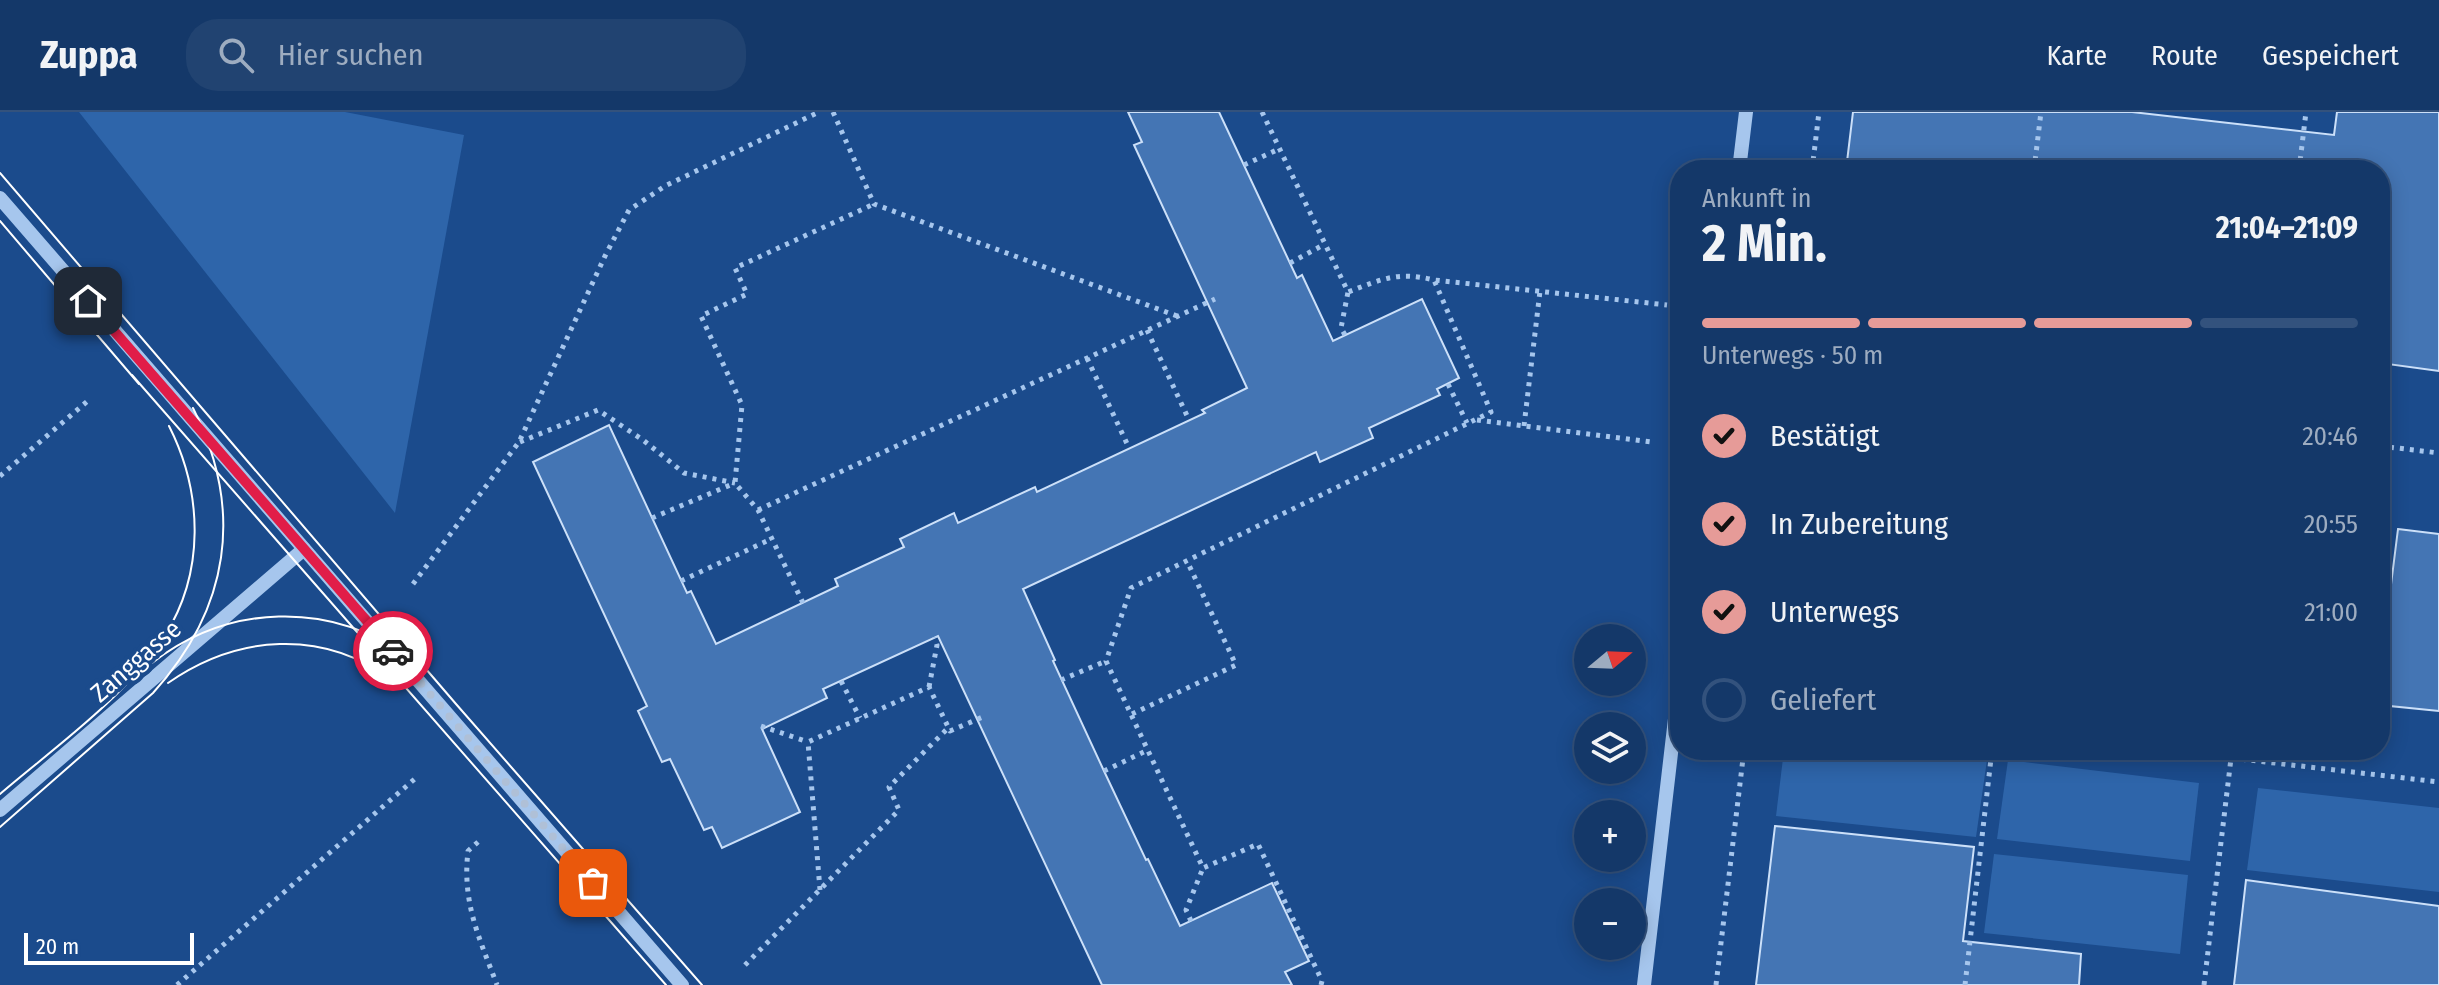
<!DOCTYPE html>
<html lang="de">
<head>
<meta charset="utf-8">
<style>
  :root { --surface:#143869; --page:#214371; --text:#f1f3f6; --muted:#9dacc0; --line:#33527d; --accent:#e69b98 }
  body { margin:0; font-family:"Fira Sans Condensed",sans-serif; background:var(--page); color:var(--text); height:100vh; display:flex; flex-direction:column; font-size:30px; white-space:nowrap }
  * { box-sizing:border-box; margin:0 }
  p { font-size:26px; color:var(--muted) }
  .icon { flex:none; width:44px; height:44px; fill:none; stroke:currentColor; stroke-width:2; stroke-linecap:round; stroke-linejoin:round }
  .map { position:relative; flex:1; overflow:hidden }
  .sheet { position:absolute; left:1670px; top:48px; width:720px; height:600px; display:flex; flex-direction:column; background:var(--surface); border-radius:32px; box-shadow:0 4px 20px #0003,0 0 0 2px var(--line) }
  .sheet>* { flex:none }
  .needle { width:52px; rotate:71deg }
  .tools { position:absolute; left:1574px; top:512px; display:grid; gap:16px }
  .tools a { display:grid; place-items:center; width:72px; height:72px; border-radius:50%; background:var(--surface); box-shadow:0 4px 20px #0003,0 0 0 2px var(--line); font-size:40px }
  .scale { position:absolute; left:24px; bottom:20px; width:170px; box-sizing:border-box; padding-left:8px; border:4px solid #fff; border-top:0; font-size:22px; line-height:28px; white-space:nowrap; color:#fff; -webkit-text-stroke:6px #1b4b8c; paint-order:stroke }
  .pin { position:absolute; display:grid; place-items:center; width:68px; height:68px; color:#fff; margin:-34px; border-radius:16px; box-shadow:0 4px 12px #0006 }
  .courier { position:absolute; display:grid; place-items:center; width:80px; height:80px; margin:-40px; border:6px solid #e11d48; border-radius:50%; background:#fff; color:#222; box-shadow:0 2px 10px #0007 }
  .summary em { font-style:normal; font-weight:700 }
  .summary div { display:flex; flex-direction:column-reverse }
  .summary { display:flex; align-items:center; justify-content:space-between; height:136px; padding:0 32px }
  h1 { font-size:52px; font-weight:700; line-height:60px }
  .bar { display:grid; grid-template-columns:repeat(4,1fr); gap:12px 8px; align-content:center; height:96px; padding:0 32px }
  .bar i { height:10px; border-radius:6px; background:var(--line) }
  .bar .selected { background:var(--accent) }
  .bar p { grid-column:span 4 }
  ol { padding:0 32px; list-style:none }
  li { display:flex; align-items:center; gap:24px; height:88px }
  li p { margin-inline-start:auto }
  li .icon { padding:8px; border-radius:50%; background:var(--accent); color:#111; stroke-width:4 }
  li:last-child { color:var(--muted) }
  li i { width:44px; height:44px; border:4px solid var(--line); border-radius:50% }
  header { display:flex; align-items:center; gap:48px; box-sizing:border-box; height:112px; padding:0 40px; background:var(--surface); border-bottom:2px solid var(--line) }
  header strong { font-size:38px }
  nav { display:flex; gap:44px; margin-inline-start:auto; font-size:28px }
  .search { width:560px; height:72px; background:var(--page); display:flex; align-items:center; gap:20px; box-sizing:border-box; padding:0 28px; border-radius:32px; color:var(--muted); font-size:30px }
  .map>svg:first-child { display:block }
</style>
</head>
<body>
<header>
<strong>Zuppa</strong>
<div class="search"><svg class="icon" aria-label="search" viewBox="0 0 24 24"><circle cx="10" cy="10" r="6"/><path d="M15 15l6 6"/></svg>Hier suchen</div>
<nav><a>Karte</a><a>Route</a><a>Gespeichert</a></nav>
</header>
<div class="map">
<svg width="2439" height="873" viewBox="0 0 2439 873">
  <rect width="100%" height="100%" fill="#1b4b8c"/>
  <g fill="#2e65aa">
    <path d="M79 0H345L464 23 395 401Z"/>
    <path d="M1784 638H1893L1987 648 1976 725 1776 704Z"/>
    <path d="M2008 648 2199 671 2190 749 1997 727Z"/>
    <path d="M2258 676 2439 696V780L2247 758Z"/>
    <path d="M1994 742 2188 763 2180 842 1984 821Z"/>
  </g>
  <g fill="#4475b4" stroke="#cce0f9" stroke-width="2">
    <path d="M1128 0H1219L1297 166 1302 163 1333 229 1422 187 1459 266 1437 277 1440 283 1369 316 1373 326 1320 350 1316 340 1023 477 1055 548 1053 549 1104 659 1146 748 1148 747 1180 814 1272 771 1309 849 1285 860 1292 873H1102L938 524 823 577 827 586 762 617 800 700 722 736 712 715 704 718 670 647 662 650 638 599 647 594 533 350 609 313 687 481 691 479 716 532 838 474 835 467 904 435 900 427 954 401 958 411 1035 375 1037 380 1205 301 1202 298 1247 276 1134 33 1142 30Z"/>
    <path d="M1853 0H2132L2334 23 2337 0H2439V259L2380 251V58H1846Z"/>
    <path d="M2398 417 2439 422V599L2380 593V560Z"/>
    <path d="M1775 714 1974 735 1963 829 2081 842 2079 873H1756Z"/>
    <path d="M2246 768 2439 794V873H2234Z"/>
  </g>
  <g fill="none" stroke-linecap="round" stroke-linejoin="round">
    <g stroke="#a6c6ed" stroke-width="5" stroke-dasharray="4 6" stroke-linecap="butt">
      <path d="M833 0 874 92 1177 204"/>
      <path d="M1262 0 1348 180C1382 167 1398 159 1434 168L1667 193"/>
      <path d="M1244 53 1279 37"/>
      <path d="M1812 58 1819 0"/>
      <path d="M2034 58 2041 0"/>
      <path d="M2299 58 2306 0"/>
      <path d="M1290 151 1325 132"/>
      <path d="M1147 218 1189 308"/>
      <path d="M1345 223 1341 216 1348 180"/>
      <path d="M1087 246 1129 336"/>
      <path d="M1448 272 1467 311"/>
      <path d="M1477 308 1651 330"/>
      <path d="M1524 314 1540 179"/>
      <path d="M520 330 598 298 643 328 684 361 735 371"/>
      <path d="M2380 334 2439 341"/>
      <path d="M0 364 90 287"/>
      <path d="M758 398 1215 187"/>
      <path d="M652 406 735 371"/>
      <path d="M681 469 771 427"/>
      <path d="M413 472 519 330 605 144 629 98 665 74 819 0"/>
      <path d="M803 491 758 398 735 371 742 293 701 204 747 182 735 156 874 92"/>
      <path d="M1061 568 1106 549"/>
      <path d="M841 569 860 606"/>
      <path d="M929 575 937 533 935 525"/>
      <path d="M1132 602 1236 553 1187 449"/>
      <path d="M761 614 808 630"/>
      <path d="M2112 638 2231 646 2439 670"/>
      <path d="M1104 659 1148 638"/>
      <path d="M478 730 468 739C462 791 479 825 497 873"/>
      <path d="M820 778 808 630 929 575 950 619 985 604"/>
      <path d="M1191 809 1186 798 1203 756"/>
      <path d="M745 853 899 698 889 675 948 616"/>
      <path d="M177 873 417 665"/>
      <path d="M1321 873 1322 869 1258 732 1203 756 1106 549 1131 476 1491 300 1434 168"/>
      <path d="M1716 873 1744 638"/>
      <path d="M1965 873 1992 638"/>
      <path d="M2204 873 2232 638"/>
    </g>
    <g stroke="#a6c6ed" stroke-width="14">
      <path d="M1739 58 1746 0"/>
      <path d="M0 86 682 873"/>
      <path d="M0 698 304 437"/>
      <path d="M1644 873 1680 564"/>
    </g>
    <g stroke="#fff" stroke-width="2">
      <path d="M0 61 456 592 702 873"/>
      <path d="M0 109 139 272"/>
      <path d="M132 263 666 873"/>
      <path d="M152 551C228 492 329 488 408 545"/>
      <path d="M168 571C237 523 322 516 392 568"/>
      <path d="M0 682C56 634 123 588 164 525 205 461 203 381 169 314"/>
      <path d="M0 715 153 581C229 497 245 399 193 296"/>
    </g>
  </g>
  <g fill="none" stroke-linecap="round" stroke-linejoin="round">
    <path stroke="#afc0d7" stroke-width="8" stroke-dasharray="0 14.4" d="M393 539 593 771"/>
    <path stroke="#e11d48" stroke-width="10" d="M88 189 393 539"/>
  </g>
  <g text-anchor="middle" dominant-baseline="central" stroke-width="8" stroke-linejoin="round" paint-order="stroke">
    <g font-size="26" fill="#fff" stroke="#1b4b8c">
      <text transform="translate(136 549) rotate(-41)">Zanggasse</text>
    </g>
  </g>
</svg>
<div class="tools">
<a><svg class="needle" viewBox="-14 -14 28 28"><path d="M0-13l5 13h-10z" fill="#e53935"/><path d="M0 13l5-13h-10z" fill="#9dacc0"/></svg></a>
<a><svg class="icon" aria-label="layers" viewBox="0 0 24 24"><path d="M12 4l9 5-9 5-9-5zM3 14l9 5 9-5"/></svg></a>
<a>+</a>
<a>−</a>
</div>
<div class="scale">20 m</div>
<div class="pin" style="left:593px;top:771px;background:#ea580c"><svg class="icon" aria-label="bag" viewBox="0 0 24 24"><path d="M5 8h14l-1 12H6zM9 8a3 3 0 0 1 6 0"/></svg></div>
<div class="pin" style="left:88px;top:189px;background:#1f2937"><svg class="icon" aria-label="home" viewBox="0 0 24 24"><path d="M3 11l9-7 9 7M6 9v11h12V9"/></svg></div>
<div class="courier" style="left:393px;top:539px"><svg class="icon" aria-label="car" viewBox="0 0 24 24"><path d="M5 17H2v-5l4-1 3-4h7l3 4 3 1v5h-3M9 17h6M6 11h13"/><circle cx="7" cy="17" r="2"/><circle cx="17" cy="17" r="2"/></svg></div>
<section class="sheet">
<div class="summary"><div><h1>2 Min.</h1><p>Ankunft in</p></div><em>21:04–21:09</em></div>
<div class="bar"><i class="selected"></i><i class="selected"></i><i class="selected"></i><i></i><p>Unterwegs · 50 m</p></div>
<ol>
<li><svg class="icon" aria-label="check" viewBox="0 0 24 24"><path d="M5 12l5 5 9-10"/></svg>Bestätigt<p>20:46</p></li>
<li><svg class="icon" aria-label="check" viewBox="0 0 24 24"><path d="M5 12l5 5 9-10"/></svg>In Zubereitung<p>20:55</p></li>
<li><svg class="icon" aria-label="check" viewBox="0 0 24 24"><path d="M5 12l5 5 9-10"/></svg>Unterwegs<p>21:00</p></li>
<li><i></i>Geliefert</li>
</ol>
</section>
</div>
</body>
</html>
